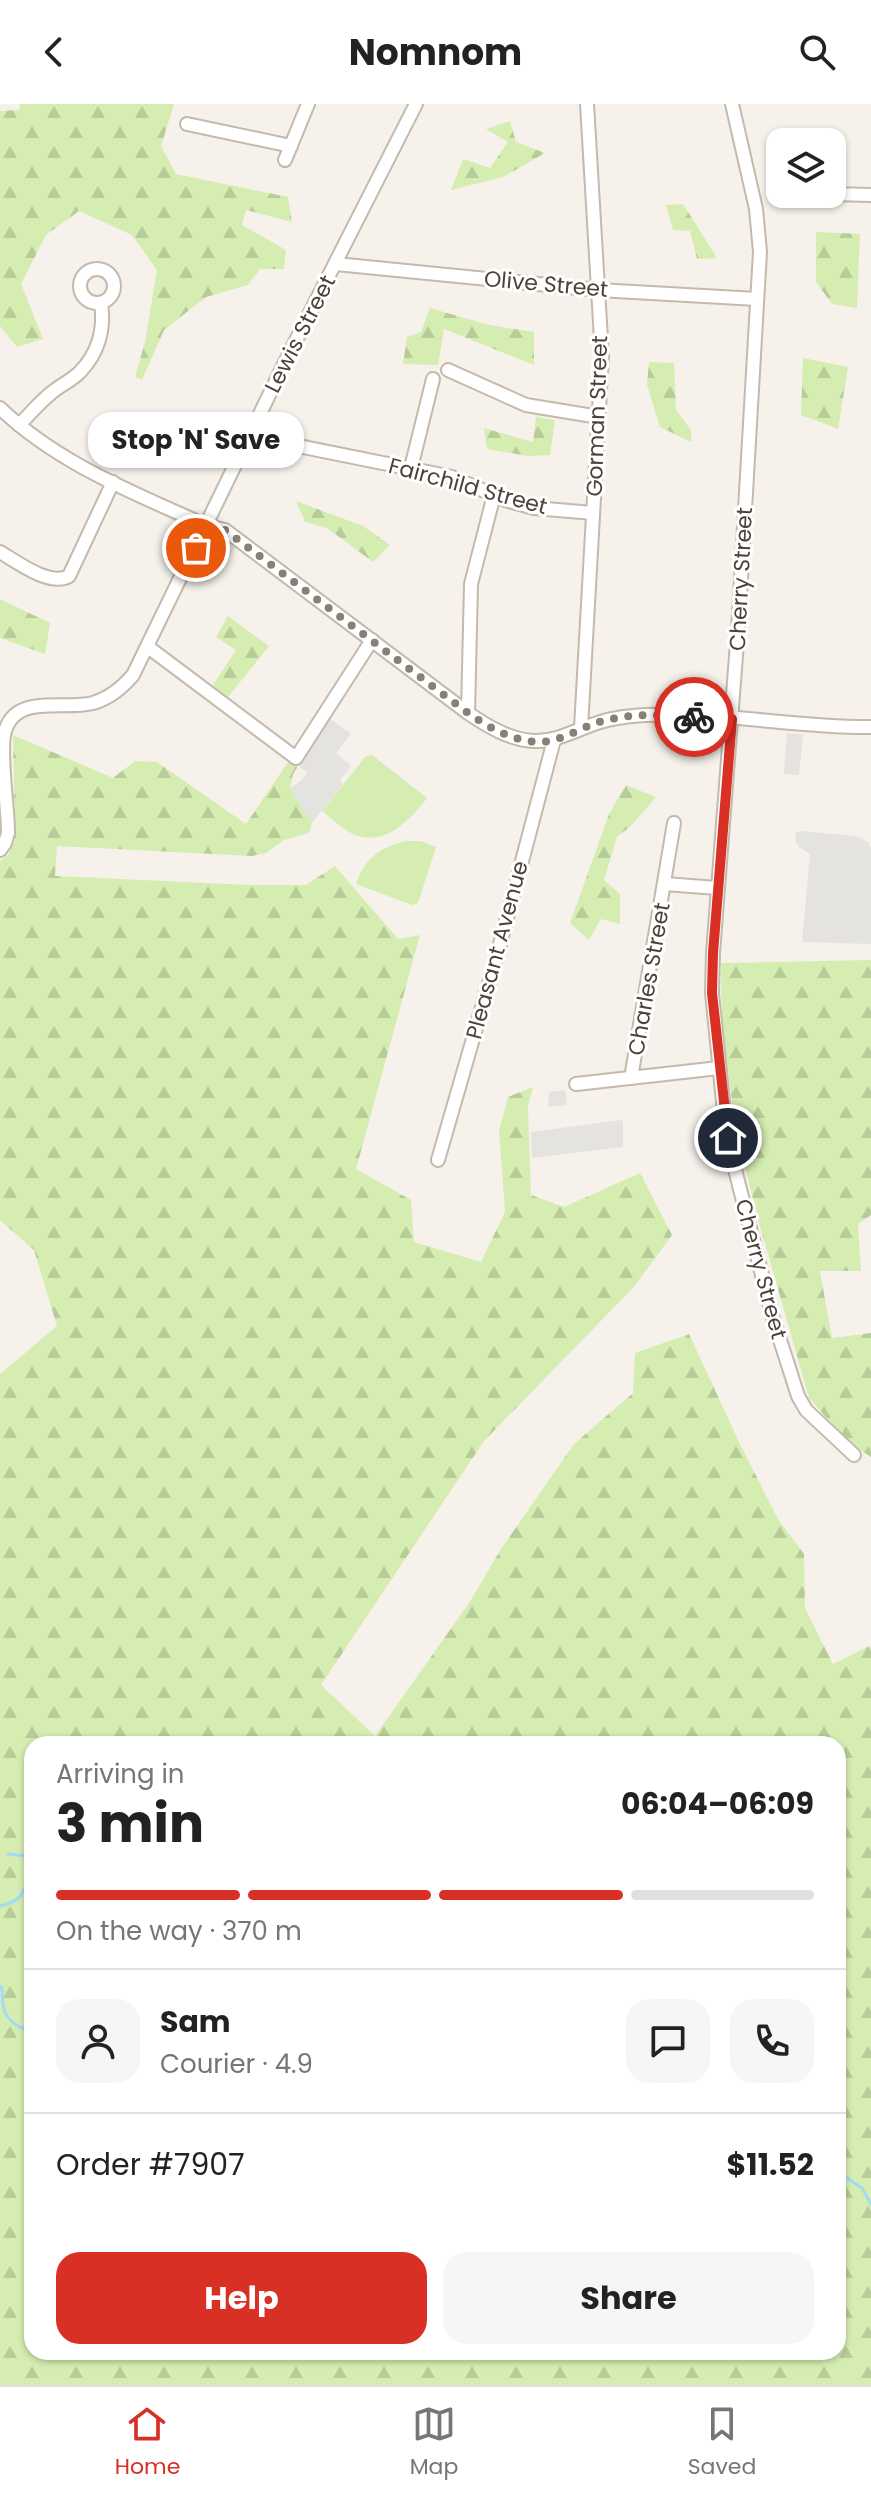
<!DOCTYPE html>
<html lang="en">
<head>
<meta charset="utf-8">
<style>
  :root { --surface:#fff; --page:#f6f6f6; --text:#222; --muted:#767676; --line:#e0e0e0; --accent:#d93025 }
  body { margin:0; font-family:Poppins,sans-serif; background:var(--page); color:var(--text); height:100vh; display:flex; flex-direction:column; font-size:30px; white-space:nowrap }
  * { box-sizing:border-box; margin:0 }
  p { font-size:26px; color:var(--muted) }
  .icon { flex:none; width:44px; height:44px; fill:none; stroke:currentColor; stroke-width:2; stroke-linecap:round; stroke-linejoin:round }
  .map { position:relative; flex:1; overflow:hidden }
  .panel { position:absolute; left:24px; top:1632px; width:822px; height:624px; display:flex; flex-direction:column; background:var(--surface); border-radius:24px; box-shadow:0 2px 6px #0004 }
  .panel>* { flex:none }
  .buttons { position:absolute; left:766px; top:24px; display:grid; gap:16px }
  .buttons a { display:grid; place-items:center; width:80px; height:80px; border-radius:16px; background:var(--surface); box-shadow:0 2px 6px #0004; font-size:40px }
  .pin { position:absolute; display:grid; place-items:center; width:68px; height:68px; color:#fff; margin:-34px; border:4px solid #fff; border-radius:50%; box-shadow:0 2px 8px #0007 }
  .courier { position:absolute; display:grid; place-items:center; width:80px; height:80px; margin:-40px; border:6px solid #d93025; border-radius:50%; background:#fff; color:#222; box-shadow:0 2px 10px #0007 }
  .bubble { position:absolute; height:56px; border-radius:24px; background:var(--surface); box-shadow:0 2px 6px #0004; font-size:26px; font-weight:700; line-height:56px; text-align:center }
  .summary em { font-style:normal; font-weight:700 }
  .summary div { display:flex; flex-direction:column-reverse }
  .summary { display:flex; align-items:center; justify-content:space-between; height:136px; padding:0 32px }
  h1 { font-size:52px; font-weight:700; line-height:60px }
  .bar { display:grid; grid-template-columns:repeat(4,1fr); gap:12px 8px; align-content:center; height:96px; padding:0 32px }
  .bar i { height:10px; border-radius:6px; background:var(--line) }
  .bar .selected { background:var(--accent) }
  .bar p { grid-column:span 4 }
  .line { display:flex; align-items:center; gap:20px; padding:0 32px; border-top:2px solid var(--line) }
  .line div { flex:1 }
  .round { display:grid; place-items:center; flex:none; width:84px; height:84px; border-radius:24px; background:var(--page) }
  .cta { display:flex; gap:16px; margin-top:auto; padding:16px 32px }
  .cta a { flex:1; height:92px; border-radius:24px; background:var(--accent); color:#fff; font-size:32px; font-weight:700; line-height:92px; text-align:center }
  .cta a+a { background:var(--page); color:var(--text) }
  header { display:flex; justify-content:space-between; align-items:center; height:104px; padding:0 32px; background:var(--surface); font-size:36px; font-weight:700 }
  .tab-bar { display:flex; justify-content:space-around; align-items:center; height:112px; border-top:2px solid var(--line); background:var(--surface); font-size:22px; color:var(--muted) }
  .tab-bar a { display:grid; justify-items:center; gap:4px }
  .tab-bar .selected { color:var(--accent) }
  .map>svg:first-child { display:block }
</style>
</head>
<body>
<header><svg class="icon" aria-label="back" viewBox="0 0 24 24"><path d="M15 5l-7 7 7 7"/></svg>Nomnom<svg class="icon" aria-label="search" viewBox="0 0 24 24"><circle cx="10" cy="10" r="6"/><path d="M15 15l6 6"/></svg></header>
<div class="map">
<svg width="871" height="2281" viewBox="0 0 871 2281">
  <defs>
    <pattern id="forest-firs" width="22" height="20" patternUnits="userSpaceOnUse" patternTransform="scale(2)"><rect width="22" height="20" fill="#d5edb1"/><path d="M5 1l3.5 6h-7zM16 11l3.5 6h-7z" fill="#b8cc99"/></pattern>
  </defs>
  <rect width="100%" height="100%" fill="#f6f2eb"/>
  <g fill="url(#forest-firs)" fill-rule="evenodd">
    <path d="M20 0H174L161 42 176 70 288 93 292 118 246 106 242 121 286 146 284 165H260L248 181 206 193 164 226 142 276 135 273 145 238 157 166 132 131 79 107 46 131 21 180 43 235 17 243 0 222V7L19 6Z"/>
    <path d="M510 17 516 38 545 49 503 73 451 86 463 55 490 64 508 38 486 25Z"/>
    <path d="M683 100 717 154 697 155 690 127 673 126 666 101Z"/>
    <path d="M816 128 860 130 857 204 832 200 816 178Z"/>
    <path d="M430 204 489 221 534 228V261L444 225 438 261 403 260 407 233 421 228Z"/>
    <path d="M803 254 848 263 838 325 801 311Z"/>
    <path d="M649 258 674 259 676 306 691 326V338L660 323 647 281Z"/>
    <path d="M536 313 555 316 550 351 528 352 487 345 484 324 533 338Z"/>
    <path d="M296 397 363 422 390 441 373 458 327 424 305 418Z"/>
    <path d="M0 495 50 519 45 550 0 534Z"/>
    <path d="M228 512 269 542 228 593 213 581 236 546 216 533Z"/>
    <path d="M13 631 113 674 135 657 157 658 246 720 288 658 298 662 293 670 290 684 312 719 309 729 284 736 266 749 252 752 57 742 55 772 251 781H306L335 762 398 835 420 831 356 1065 411 1096 414 1138 481 1158 505 1108 499 1027 508 993 533 983 528 1002 531 1091 564 1103 640 1069 672 1131 634 1183 484 1337 321 1581 375 1632 469 1499 501 1445 574 1340 633 1289 635 1249 689 1230 740 1340 778 1415 804 1450 805 1504 833 1560 869 1542 871 1544V2281H0V1270L57 1222 34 1146 0 1116V757L8 751 15 736ZM32 1640H838V2248H32Z"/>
    <path d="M626 681 656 693 632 721 617 733 604 776 620 790V820L601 815 589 836 570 819 609 710Z"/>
    <path d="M871 856V1111L858 1120 861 1167H820L832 1234 871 1229V1353L847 1337 809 1294 760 1122 736 1028 722 921 721 859Z"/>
  </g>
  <g fill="#d5edb1">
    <path d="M372 651 427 694C410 716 384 744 353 730 342 725 331 714 322 707L366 652Z"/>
    <path d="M407 737H421L436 743 418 799 412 801 356 780C364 755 381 742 407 737Z"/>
  </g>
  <g fill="#e5e3df">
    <path d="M216 430 225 433 237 441 229 451 217 444 198 472 190 468 207 437Z"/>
    <path d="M328 613 351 630 336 649 351 662 340 676 343 680 312 719 290 684 302 676 307 668 298 662Z"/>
    <path d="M787 629 803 631 799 671 784 670Z"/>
    <path d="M800 727 855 732 868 738 871 744V840L802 838 810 750 799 743 796 738 795 729Z"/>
    <path d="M565 986 567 1001 548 1003 549 988Z"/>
    <path d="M621 1016 623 1017V1043L532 1054 531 1028Z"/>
  </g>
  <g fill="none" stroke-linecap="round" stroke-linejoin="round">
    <g stroke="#a4d9f7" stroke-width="3">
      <path d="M8 1750 26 1752 32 1758"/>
      <path d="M0 1802C24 1797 23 1787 32 1766"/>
      <path d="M0 1882 2 1884C3 1913 5 1916 32 1929"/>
      <path d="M838 2068 862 2084 871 2100"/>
    </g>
    <g stroke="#c3baac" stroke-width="16">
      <g id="minor">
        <path d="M732 0 756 105 760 148 738 526 713 849 712 889 725 1017 731 1050 773 1214 798 1292 806 1306 854 1351"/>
        <path d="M187 20 291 42"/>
        <path d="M285 56 308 0"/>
        <path d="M832 90 871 91"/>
        <path d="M336 160 598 186 757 195"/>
        <circle cx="97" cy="182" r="17"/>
        <path d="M448 266 526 301 599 313"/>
        <path d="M0 304C58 360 135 389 207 422L225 426 468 609C487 622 510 636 534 637 559 638 580 623 604 617 617 613 632 612 646 611 721 607 796 624 871 623"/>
        <path d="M19 321C29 311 39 299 50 290 59 282 71 277 80 268 99 248 105 225 101 199"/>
        <path d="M249 332 452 373 505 396 534 404 593 409"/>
        <path d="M411 364 433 275"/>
        <path d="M0 448C17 458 50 483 69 472L113 378"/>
        <path d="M148 543 296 654 372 536"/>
        <path d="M468 609 471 480 494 391"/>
        <path d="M581 624 602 252 587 0"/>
        <path d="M0 746 5 739 8 729C8 701 0 656 4 631 13 588 62 607 93 599 110 594 122 584 133 571L290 248 416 0"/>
        <path d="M665 780 717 784"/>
        <path d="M631 974 674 719"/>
        <path d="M576 980 719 964"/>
        <path d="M438 1056 498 848 554 636"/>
      </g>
    </g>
    <use href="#minor" stroke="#fff" stroke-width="12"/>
  </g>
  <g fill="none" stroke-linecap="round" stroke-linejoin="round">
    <path stroke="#888077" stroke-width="8" stroke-dasharray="0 14.4" d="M196 444 207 422 225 426 468 609C491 625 524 644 554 636 572 631 588 620 607 616 635 609 665 611 694 613"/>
    <path stroke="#d93025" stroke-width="10" d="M694 613 732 615 713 849 712 889 728 1034"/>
  </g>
  <g text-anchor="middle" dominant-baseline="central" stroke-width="6" stroke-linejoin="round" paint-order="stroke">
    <g font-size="22" fill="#4c4338" stroke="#fff">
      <text transform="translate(546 180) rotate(5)">Olive Street</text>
      <text transform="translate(300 230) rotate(-63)">Lewis Street</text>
      <text transform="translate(597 312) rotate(-88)">Gorman Street</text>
      <text transform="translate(468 382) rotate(15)">Fairchild Street</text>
      <text transform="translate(741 475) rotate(-87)">Cherry Street</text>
      <text transform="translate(497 846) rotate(-75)">Pleasant Avenue</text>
      <text transform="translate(649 875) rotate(-80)">Charles Street</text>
      <text transform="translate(761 1165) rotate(75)">Cherry Street</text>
    </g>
  </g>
</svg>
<div class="buttons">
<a><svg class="icon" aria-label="layers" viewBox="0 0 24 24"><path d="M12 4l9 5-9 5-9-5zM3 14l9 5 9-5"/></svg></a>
</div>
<div class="pin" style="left:196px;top:444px;background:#ea580c"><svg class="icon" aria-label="bag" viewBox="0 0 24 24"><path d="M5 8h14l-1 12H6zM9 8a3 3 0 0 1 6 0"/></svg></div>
<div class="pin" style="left:728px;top:1034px;background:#1f2937"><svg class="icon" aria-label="home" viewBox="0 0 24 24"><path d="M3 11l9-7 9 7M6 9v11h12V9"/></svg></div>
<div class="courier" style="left:694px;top:613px"><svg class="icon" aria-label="bike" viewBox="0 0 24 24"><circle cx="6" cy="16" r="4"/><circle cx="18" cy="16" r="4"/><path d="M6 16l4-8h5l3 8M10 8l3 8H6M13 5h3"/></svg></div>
<div class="bubble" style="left:88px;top:308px;width:216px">Stop 'N' Save</div>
<section class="panel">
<div class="summary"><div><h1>3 min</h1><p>Arriving in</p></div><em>06:04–06:09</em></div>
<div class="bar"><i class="selected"></i><i class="selected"></i><i class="selected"></i><i></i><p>On the way · 370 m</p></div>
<div class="line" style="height:144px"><a class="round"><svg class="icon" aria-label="person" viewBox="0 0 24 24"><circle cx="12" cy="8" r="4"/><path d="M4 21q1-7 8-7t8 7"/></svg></a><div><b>Sam</b><p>Courier · 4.9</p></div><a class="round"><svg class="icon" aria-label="chat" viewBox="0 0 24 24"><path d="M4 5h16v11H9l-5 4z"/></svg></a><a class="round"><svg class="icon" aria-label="phone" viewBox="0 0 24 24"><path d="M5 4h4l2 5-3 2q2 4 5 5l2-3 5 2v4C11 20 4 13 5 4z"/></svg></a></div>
<div class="line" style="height:104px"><div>Order #7907</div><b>$11.52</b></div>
<div class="cta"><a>Help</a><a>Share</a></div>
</section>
</div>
<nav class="tab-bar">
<a class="selected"><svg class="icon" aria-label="home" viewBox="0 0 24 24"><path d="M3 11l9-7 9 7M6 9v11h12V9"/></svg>Home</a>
<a><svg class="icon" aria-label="map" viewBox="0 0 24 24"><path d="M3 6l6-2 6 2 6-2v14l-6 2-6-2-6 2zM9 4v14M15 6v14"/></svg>Map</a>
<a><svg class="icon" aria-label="saved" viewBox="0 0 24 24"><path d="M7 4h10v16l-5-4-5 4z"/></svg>Saved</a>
</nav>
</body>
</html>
